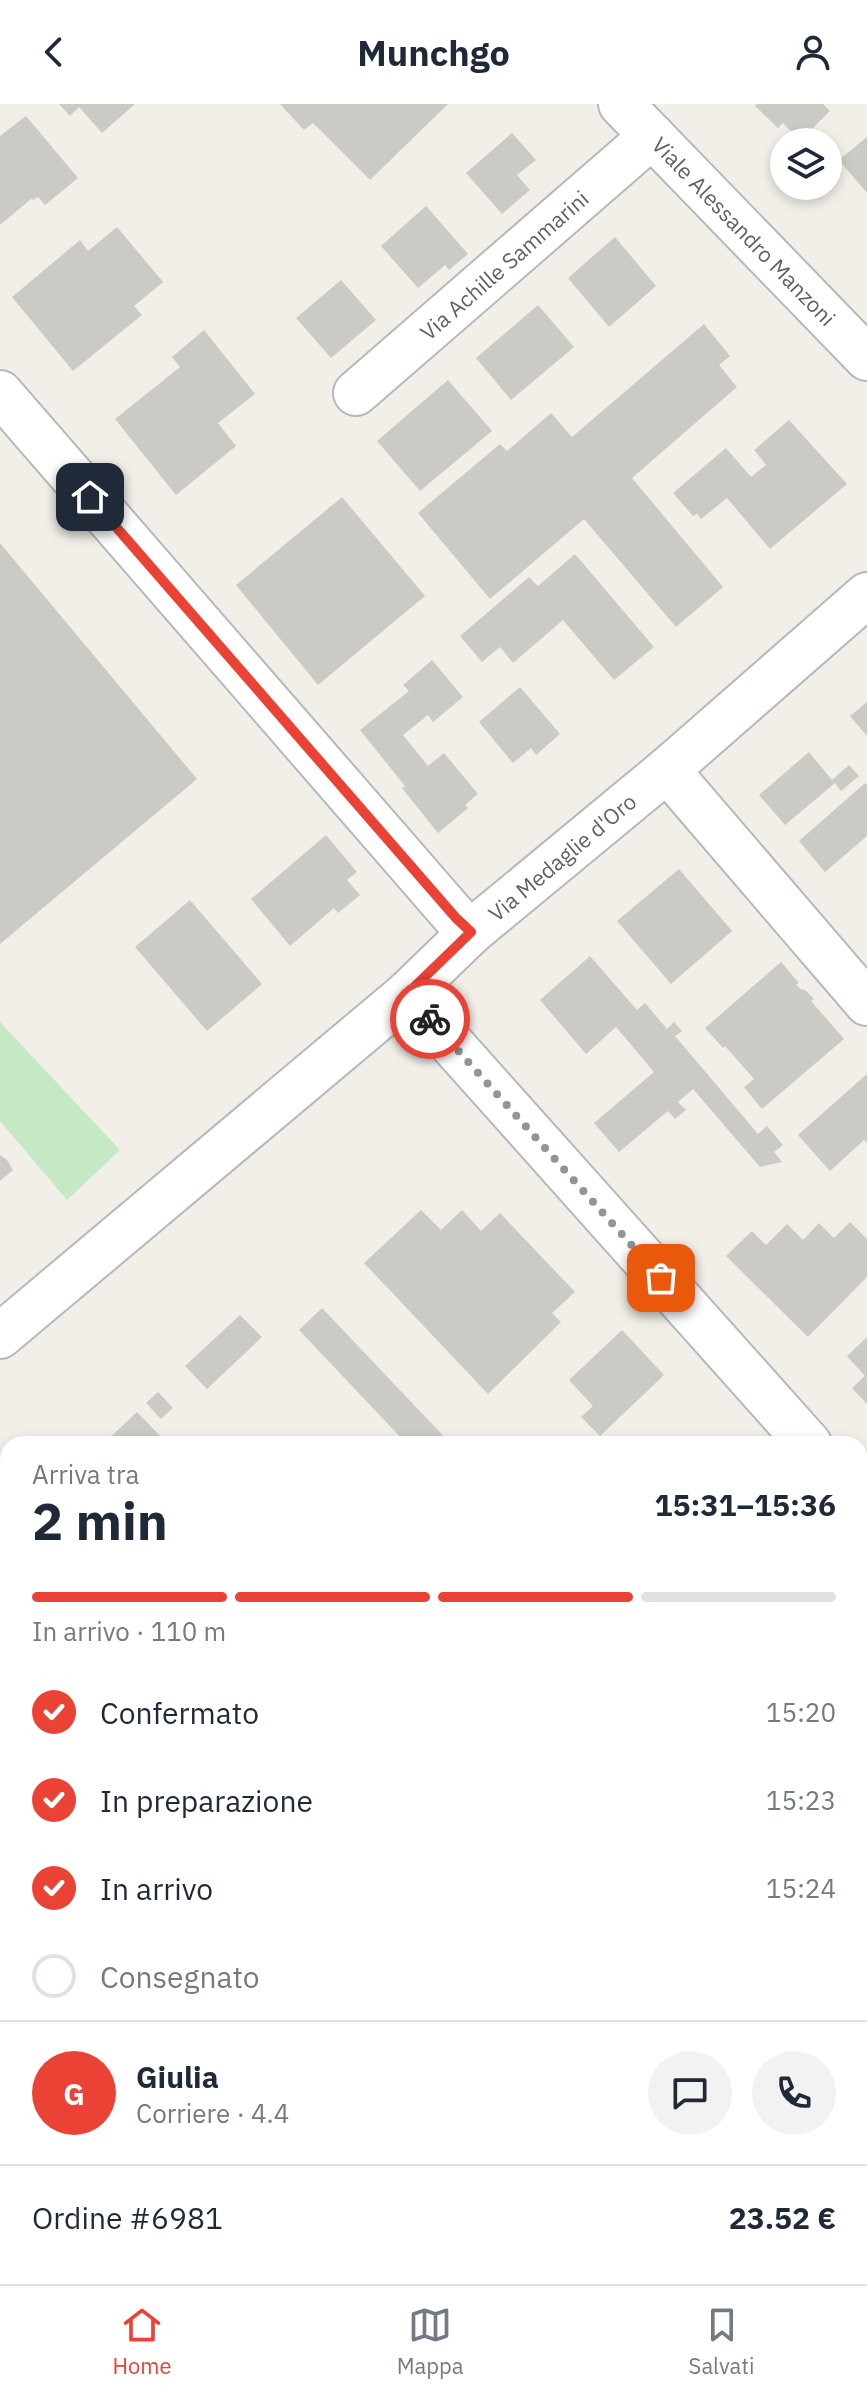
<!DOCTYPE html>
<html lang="it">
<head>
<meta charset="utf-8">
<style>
  :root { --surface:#fff; --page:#f2f2f3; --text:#1f2937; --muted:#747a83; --line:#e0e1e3; --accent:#ea4335 }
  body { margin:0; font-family:"IBM Plex Sans",sans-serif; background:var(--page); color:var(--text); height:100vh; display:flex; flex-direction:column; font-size:30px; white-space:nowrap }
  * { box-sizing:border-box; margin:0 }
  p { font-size:26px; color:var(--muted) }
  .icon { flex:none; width:44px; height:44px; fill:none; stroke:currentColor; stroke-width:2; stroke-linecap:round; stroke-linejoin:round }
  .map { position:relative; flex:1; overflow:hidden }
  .details { position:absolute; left:0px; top:1332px; width:868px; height:848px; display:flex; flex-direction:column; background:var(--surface); border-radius:24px 24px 0 0; box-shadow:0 4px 12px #0003 }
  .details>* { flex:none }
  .tools { position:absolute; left:770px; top:24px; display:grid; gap:16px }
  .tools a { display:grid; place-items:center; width:72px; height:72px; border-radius:50%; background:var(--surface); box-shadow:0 4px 12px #0003; font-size:40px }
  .pin { position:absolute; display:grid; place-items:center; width:68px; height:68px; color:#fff; margin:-34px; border-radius:16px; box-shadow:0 4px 12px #0006 }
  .courier { position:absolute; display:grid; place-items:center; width:80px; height:80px; margin:-40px; border:6px solid #ea4335; border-radius:50%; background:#fff; color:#222; box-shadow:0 2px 10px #0007 }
  .head em { font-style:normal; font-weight:700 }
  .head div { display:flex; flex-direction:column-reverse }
  .head { display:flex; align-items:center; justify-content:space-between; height:136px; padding:0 32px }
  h1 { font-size:52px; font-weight:700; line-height:60px }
  .bar { display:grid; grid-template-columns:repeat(4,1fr); gap:12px 8px; align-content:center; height:96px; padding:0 32px }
  .bar i { height:10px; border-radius:6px; background:var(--line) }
  .bar .current { background:var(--accent) }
  .bar p { grid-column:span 4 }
  .line { display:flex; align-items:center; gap:20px; padding:0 32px; border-top:2px solid var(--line) }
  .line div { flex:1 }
  .round { display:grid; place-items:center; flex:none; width:84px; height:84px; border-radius:42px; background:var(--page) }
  ol { padding:0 32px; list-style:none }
  li { display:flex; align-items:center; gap:24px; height:88px }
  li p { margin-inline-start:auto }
  li .icon { padding:8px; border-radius:50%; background:var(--accent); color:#fff; stroke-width:4 }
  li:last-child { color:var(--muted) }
  li i { width:44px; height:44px; border:4px solid var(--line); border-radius:50% }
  header { display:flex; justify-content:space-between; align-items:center; height:104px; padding:0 32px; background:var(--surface); font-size:36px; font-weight:700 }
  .tabs { display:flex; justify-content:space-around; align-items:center; height:112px; border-top:2px solid var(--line); background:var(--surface); font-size:22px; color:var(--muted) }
  .tabs a { display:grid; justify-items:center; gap:4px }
  .tabs .current { color:var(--accent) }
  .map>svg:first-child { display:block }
</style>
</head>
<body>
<header><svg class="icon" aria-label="back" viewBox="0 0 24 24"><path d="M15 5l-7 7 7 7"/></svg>Munchgo<svg class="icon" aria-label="person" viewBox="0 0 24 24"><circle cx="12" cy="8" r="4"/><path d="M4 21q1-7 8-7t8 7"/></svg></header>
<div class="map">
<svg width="867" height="2180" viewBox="0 0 867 2180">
  <rect width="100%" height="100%" fill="#f1efe8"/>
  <path fill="#c5e8c5" d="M0 918 120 1046 67 1096 0 1017Z"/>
  <g fill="#cccac5">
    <path d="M59 0H135L102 29 79 3 70 12Z"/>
    <path d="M280 0H448L370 76 313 19 304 26Z"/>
    <path d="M757 0H823L830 7 800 37 783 19 778 24 755 2Z"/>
    <path d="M26 12 78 74 45 101 38 93 33 96 31 95 0 121V32Z"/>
    <path d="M512 29 536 56 517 71 530 86 502 110 466 69Z"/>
    <path d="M867 33V89L839 56Z"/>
    <path d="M426 102 468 150 449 166 445 161 418 184 381 142Z"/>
    <path d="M117 123 163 178 134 202 142 211 73 267 12 193 80 136 88 147Z"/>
    <path d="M615 133 656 182 609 223 568 174Z"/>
    <path d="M341 176 376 216 331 254 296 214Z"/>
    <path d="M538 201 574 243 511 296 476 254Z"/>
    <path d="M704 220 730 252 719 261 737 283 632 374 723 483 676 523 584 415 490 495 418 409 500 340 507 347 551 309 572 333Z"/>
    <path d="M204 226 255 290 218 319 236 342 176 391 115 315 180 263 172 253Z"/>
    <path d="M448 276 492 327 420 387 377 337Z"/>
    <path d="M789 316 847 380 770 445 727 394 701 415 697 410 693 412 673 389 726 344 751 373 766 361 754 346Z"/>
    <path d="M342 393 425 492 318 581 236 481Z"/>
    <path d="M0 439 197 675 0 840Z"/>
    <path d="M575 450 654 543 614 576 563 516 513 559 500 543 482 558 460 532 529 473 538 482Z"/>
    <path d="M432 556 463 593 433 618 428 611 403 631 428 662 444 649 478 690 465 701 468 704 438 729 402 684 405 682 360 626 409 587 403 581Z"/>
    <path d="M520 583 560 630 536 651 531 644 513 659 479 618Z"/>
    <path d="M867 598V632L850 612Z"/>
    <path d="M809 648 832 676 849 661 859 672 841 687 835 679 785 721 759 691Z"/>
    <path d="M865 679 867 681V732L825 768 799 737Z"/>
    <path d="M326 731 357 768 347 776 360 791 338 809 334 804 290 842 251 795Z"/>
    <path d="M679 765 732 827 671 880 617 817Z"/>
    <path d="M190 796 262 880 207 927 135 843Z"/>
    <path d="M590 852 637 906 645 899 667 925 674 918 682 927 675 932 758 1030 767 1022 783 1041 774 1048 782 1058 760 1063 693 985 678 998 686 1006 675 1015 668 1007 619 1048 594 1019 654 968 616 923 586 950 540 896Z"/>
    <path d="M781 858 799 879 796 881 802 886 804 885 814 895 811 897 844 935 762 1005 744 983 754 975 725 942 723 944 705 924Z"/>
    <path d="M867 970V1039L864 1036 830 1067 798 1031Z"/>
    <path d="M0 1051 7 1056 13 1066 0 1077Z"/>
    <path d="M421 1106 441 1126 462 1106 481 1127 500 1109 575 1188 552 1209 561 1218 488 1290 364 1159Z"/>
    <path d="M850 1118 867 1135V1173L808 1233 726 1152 752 1127 766 1141 787 1120 803 1136 819 1119 834 1134Z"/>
    <path d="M322 1204 451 1340H407L299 1226Z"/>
    <path d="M240 1211 262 1233 207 1285 185 1262Z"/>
    <path d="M622 1226 664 1271 600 1332 581 1313 593 1302 569 1276Z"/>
    <path d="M867 1233V1300L852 1284 865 1272 847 1252Z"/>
    <path d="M158 1288 173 1304 161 1315 146 1299Z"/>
    <path d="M137 1308 164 1336 160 1340H103Z"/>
    <path d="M8 1430V1486L0 1494V1438Z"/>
    <path d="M860 1505 867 1513V1531L860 1537Z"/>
    <path d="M867 1586V1632L860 1625V1593Z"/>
    <path d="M0 1661 8 1670V1754L0 1745Z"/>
    <path d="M4 1803 8 1807V1830L0 1838V1807Z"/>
    <path d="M860 1838 867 1845V1891L860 1898Z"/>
    <path d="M0 1844 8 1853V1859L0 1867Z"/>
    <path d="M8 1907V2068L0 2059V1914Z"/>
    <path d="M863 2087 867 2092V2168L853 2180H850L843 2172H860V2090Z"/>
    <path d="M0 2110 8 2119V2172H49L56 2180H0Z"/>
    <path d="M100 2172H240L231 2180H107Z"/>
    <path d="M287 2172H358L349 2180H278Z"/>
    <path d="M383 2172H490L498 2180H391Z"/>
    <path d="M711 2172H734L741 2180H702Z"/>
  </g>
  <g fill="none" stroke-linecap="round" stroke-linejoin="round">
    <g stroke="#b5b8bc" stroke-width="48">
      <g id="minor">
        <path d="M621 0 867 254"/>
        <path d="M0 289 456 814 471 828"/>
        <path d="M356 289 652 32"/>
        <path d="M667 666 867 899"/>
        <path d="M407 890 809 1340"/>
        <path d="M0 1232 407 890 471 828 667 666 867 491"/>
        <path d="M860 1397 867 1405"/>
        <path d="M0 1618 8 1626"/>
        <path d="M860 2005 867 1999"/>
        <path d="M0 2082 8 2091"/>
        <path d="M79 2172 86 2180"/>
        <path d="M539 2172 547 2180"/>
        <path d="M657 2180 667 2172"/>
      </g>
    </g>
    <use href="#minor" stroke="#fff" stroke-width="44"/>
  </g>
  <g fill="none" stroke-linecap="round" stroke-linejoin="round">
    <path stroke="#929495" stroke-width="8" stroke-dasharray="0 14.4" d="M430 915 661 1174"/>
    <path stroke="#ea4335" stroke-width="10" d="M90 393 456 814 471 828 407 890 430 915"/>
  </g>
  <g text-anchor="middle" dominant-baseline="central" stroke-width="6" stroke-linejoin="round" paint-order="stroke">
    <g font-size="22" fill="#5f6368" stroke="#fff">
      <text transform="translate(744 127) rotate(46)">Viale Alessandro Manzoni</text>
      <text transform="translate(504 161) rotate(-41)">Via Achille Sammarini</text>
      <text transform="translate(562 753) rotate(-40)">Via Medaglie d'Oro</text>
    </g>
  </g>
</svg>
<div class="tools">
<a><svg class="icon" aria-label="layers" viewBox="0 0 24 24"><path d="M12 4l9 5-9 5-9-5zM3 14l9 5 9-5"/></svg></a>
</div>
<div class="pin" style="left:661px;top:1174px;background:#ea580c"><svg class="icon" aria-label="bag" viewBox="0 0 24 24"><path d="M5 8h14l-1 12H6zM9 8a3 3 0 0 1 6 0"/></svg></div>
<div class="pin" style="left:90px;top:393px;background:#1f2937"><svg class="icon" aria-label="home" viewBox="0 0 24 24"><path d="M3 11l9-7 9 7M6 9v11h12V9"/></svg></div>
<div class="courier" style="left:430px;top:915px"><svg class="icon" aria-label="bike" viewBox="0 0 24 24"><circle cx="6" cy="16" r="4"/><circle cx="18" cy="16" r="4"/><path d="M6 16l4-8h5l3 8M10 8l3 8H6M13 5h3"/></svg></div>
<section class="details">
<div class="head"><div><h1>2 min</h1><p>Arriva tra</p></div><em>15:31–15:36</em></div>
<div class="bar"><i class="current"></i><i class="current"></i><i class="current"></i><i></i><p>In arrivo · 110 m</p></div>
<ol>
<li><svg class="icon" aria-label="check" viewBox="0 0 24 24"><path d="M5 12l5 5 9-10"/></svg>Confermato<p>15:20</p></li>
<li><svg class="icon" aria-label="check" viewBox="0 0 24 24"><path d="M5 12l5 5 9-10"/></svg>In preparazione<p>15:23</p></li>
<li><svg class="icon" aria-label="check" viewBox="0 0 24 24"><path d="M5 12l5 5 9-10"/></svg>In arrivo<p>15:24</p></li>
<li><i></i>Consegnato</li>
</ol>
<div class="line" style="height:144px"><b class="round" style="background:var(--accent);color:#fff">G</b><div><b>Giulia</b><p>Corriere · 4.4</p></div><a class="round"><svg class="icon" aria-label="chat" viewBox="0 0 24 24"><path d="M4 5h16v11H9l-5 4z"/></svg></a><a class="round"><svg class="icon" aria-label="phone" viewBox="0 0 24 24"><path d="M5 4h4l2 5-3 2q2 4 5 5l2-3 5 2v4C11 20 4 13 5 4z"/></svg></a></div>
<div class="line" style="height:104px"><div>Ordine #6981</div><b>23.52 €</b></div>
</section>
</div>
<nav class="tabs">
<a class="current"><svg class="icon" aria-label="home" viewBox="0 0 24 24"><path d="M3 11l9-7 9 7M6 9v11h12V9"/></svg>Home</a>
<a><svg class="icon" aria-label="map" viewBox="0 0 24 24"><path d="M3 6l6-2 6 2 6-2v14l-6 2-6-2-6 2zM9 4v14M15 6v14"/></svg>Mappa</a>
<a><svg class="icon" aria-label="saved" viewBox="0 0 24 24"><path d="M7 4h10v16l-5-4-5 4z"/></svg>Salvati</a>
</nav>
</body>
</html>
